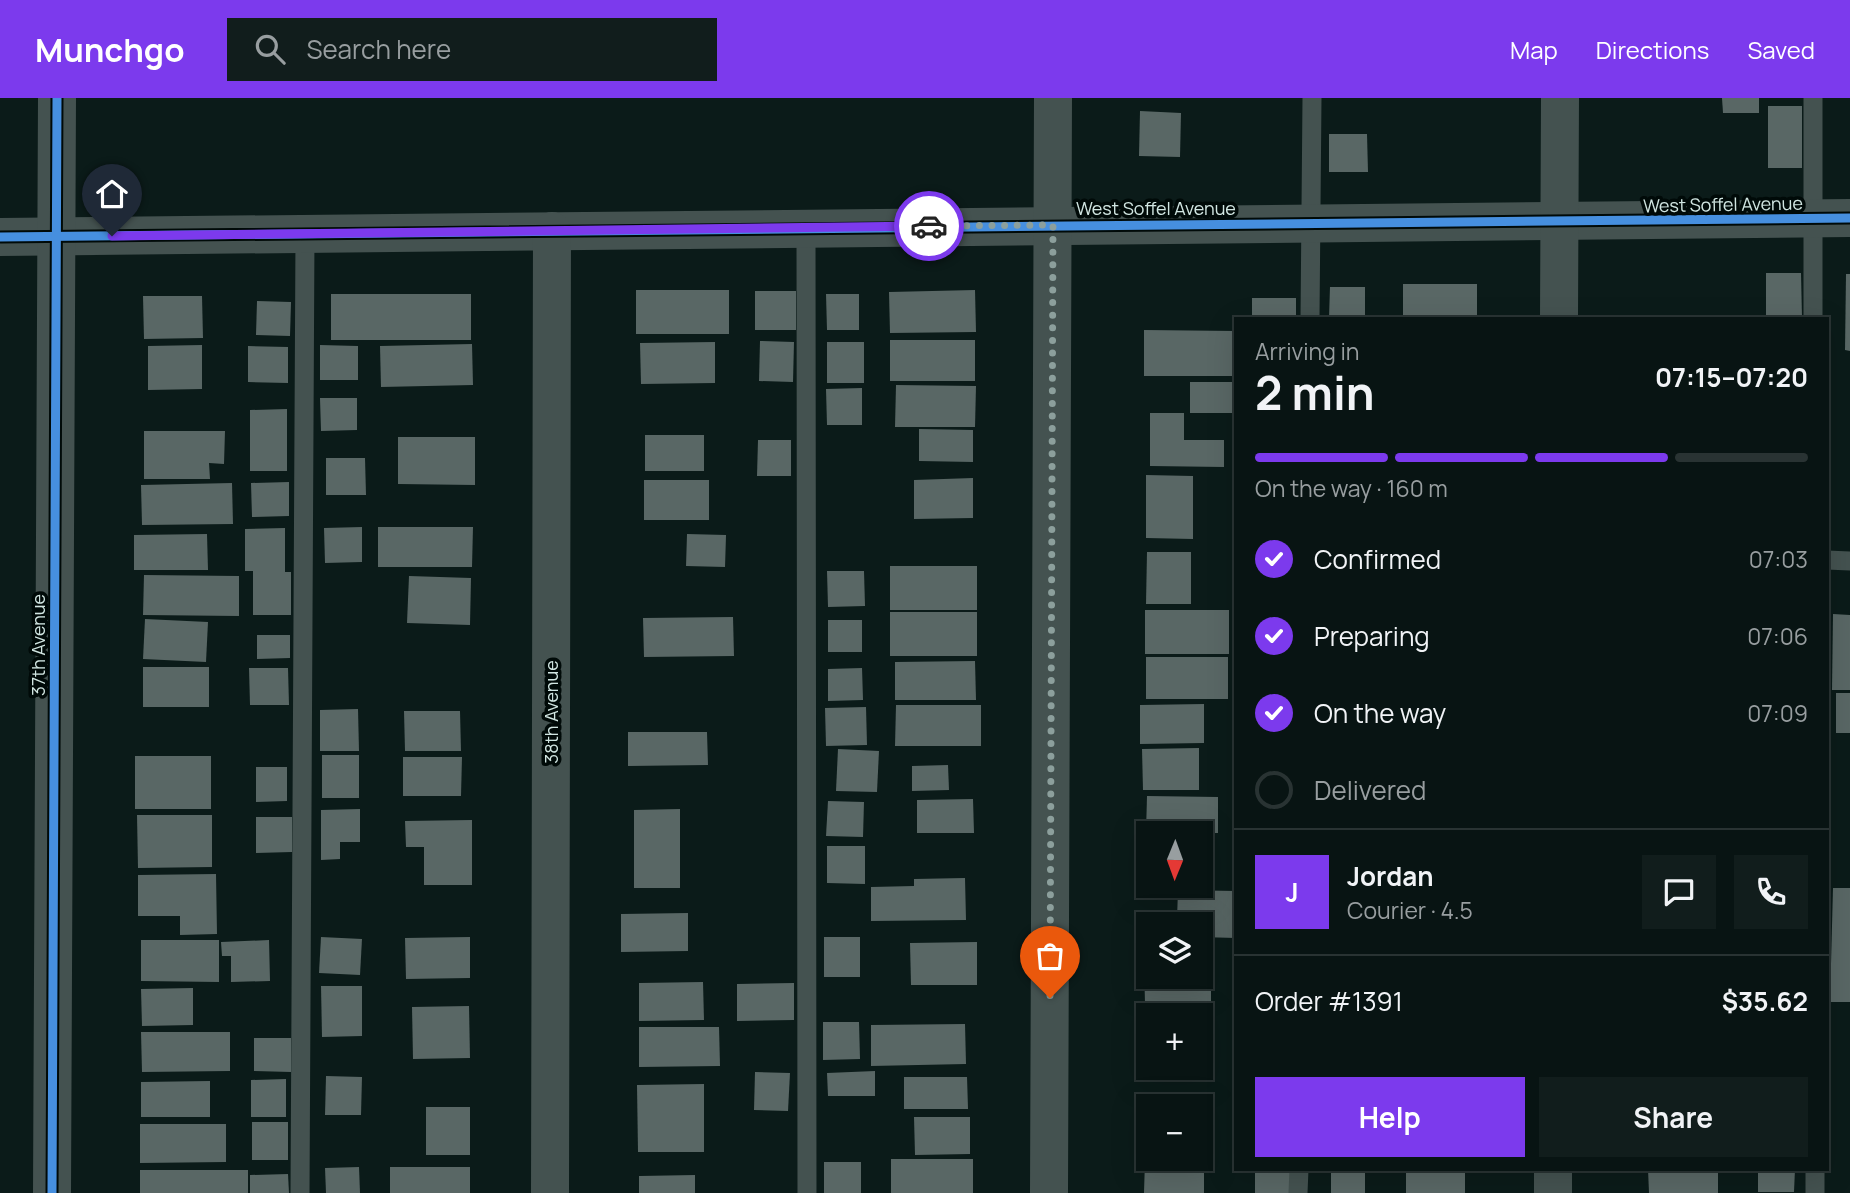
<!DOCTYPE html>
<html lang="en">
<head>
<meta charset="utf-8">
<style>
  :root { --surface:#081413; --page:#111d1c; --text:#f1f3f6; --muted:#989ea0; --line:#293333; --accent:#7c3aed }
  body { margin:0; font-family:Manrope,sans-serif; background:var(--page); color:var(--text); height:100vh; display:flex; flex-direction:column; font-size:26px; white-space:nowrap }
  * { box-sizing:border-box; margin:0 }
  p { font-size:23px; color:var(--muted) }
  .icon { flex:none; width:38px; height:38px; fill:none; stroke:currentColor; stroke-width:2; stroke-linecap:round; stroke-linejoin:round }
  .map { position:relative; flex:1; overflow:hidden }
  .details { position:absolute; left:1234px; top:219px; width:595px; height:854px; display:flex; flex-direction:column; background:var(--surface); border-radius:0px; box-shadow:0 7px 28px #0002,0 0 0 2px var(--line) }
  .details>* { flex:none }
  .needle { width:46px; rotate:181deg }
  .fabs { position:absolute; left:1136px; top:723px; display:grid; gap:14px }
  .fabs a { display:grid; place-items:center; width:77px; height:77px; border-radius:0px; background:var(--surface); box-shadow:0 7px 28px #0002,0 0 0 2px var(--line); font-size:35px }
  .pin { position:absolute; display:grid; place-items:center; width:60px; height:60px; color:#fff; margin:-72px -30px; border-radius:50% 50% 50% 0; rotate:-45deg; box-shadow:0 0 7px #0007 }
  .pin .icon { rotate:45deg }
  .courier { position:absolute; display:grid; place-items:center; width:70px; height:70px; margin:-35px; border:5px solid #7c3aed; border-radius:50%; background:#fff; color:#222; box-shadow:0 2px 9px #0007 }
  .head em { font-style:normal; font-weight:700 }
  .head div { display:flex; flex-direction:column-reverse }
  .head { display:flex; align-items:center; justify-content:space-between; height:119px; padding:0 21px }
  h1 { font-size:46px; font-weight:700; line-height:52px }
  .bar { display:grid; grid-template-columns:repeat(4,1fr); gap:10px 7px; align-content:center; height:84px; padding:0 21px }
  .bar i { height:9px; border-radius:5px; background:var(--line) }
  .bar .on { background:var(--accent) }
  .bar p { grid-column:span 4 }
  .line { display:flex; align-items:center; gap:18px; padding:0 21px; border-top:2px solid var(--line) }
  .line div { flex:1 }
  .round { display:grid; place-items:center; flex:none; width:74px; height:74px; border-radius:0px; background:var(--page) }
  ol { padding:0 21px; list-style:none }
  li { display:flex; align-items:center; gap:21px; height:77px }
  li p { margin-inline-start:auto }
  li .icon { padding:7px; border-radius:50%; background:var(--accent); color:#fff; stroke-width:4 }
  li:last-child { color:var(--muted) }
  li i { width:38px; height:38px; border:4px solid var(--line); border-radius:50% }
  .cta { display:flex; gap:14px; margin-top:auto; padding:14px 21px }
  .cta a { flex:1; height:80px; border-radius:0px; background:var(--accent); color:#fff; font-size:28px; font-weight:700; line-height:80px; text-align:center }
  .cta a+a { background:var(--page); color:var(--text) }
  header { display:flex; align-items:center; gap:42px; box-sizing:border-box; height:98px; padding:0 35px; background:var(--accent); color:#fff }
  header strong { font-size:33px }
  nav { display:flex; gap:38px; margin-inline-start:auto; font-size:24px }
  .search { width:490px; height:63px; background:var(--page); display:flex; align-items:center; gap:18px; box-sizing:border-box; padding:0 24px; border-radius:0px; color:var(--muted); font-size:26px }
  .map>svg:first-child { display:block }
</style>
</head>
<body>
<header>
<strong>Munchgo</strong>
<div class="search"><svg class="icon" aria-label="search" viewBox="0 0 24 24"><circle cx="10" cy="10" r="6"/><path d="M15 15l6 6"/></svg>Search here</div>
<nav><a>Map</a><a>Directions</a><a>Saved</a></nav>
</header>
<div class="map">
<svg width="1850" height="1095" viewBox="0 0 1850 1095">
  <rect width="100%" height="100%" fill="#0b1b19"/>
  <g fill="#596765">
    <path d="M1722 0H1759V15H1723Z"/>
    <rect x="1768" y="8" width="34" height="62"/>
    <path d="M1140 13 1181 15 1180 59 1139 58Z"/>
    <path d="M1329 36H1367L1368 74H1329Z"/>
    <path d="M1766 175H1801L1802 220H1766Z"/>
    <path d="M1846 176H1850V253L1845 252Z"/>
    <rect x="1403" y="186" width="74" height="34"/>
    <path d="M1330 189H1365V220H1329Z"/>
    <rect x="636" y="192" width="93" height="44"/>
    <path d="M975 192 976 234 890 235 889 194Z"/>
    <rect x="755" y="193" width="41" height="39"/>
    <rect x="331" y="196" width="140" height="46"/>
    <path d="M826 196H859V232H827Z"/>
    <path d="M143 198H202L203 240 144 241Z"/>
    <rect x="1252" y="200" width="44" height="20"/>
    <path d="M257 203 291 204 290 238 256 237Z"/>
    <path d="M1144 232 1236 233V278H1144Z"/>
    <rect x="890" y="242" width="85" height="41"/>
    <path d="M760 243 794 244 793 284 759 283Z"/>
    <path d="M715 244V285L641 286 640 245Z"/>
    <rect x="827" y="244" width="37" height="41"/>
    <path d="M472 246 473 287 381 289 380 248Z"/>
    <path d="M202 247V291L148 292V248Z"/>
    <path d="M320 247 358 248V282H320Z"/>
    <path d="M248 248 288 249V285L248 284Z"/>
    <rect x="1190" y="284" width="46" height="31"/>
    <path d="M896 287 976 288 975 329H895Z"/>
    <path d="M862 290V327H827L826 291Z"/>
    <path d="M320 300H357V332L321 333Z"/>
    <path d="M287 311V373H250V312Z"/>
    <path d="M1150 315H1184V342H1224V369L1150 368Z"/>
    <path d="M919 331 973 332V364L919 363Z"/>
    <path d="M144 333H225L224 366 209 365 210 381H144Z"/>
    <rect x="645" y="337" width="59" height="36"/>
    <path d="M398 339H475V387L398 386Z"/>
    <path d="M758 342H791V378H757Z"/>
    <path d="M326 360H365L366 397H326Z"/>
    <path d="M1146 377 1193 378V441L1146 440Z"/>
    <path d="M973 380V420L914 421V382Z"/>
    <rect x="644" y="382" width="65" height="40"/>
    <path d="M289 384V418L252 419 251 385Z"/>
    <path d="M232 385 233 426 142 427 141 387Z"/>
    <path d="M362 429V464L325 465 324 430Z"/>
    <path d="M378 429H473L472 469H378Z"/>
    <path d="M285 430V474H291V517H253V473H245V431Z"/>
    <path d="M207 436 208 472H134V437Z"/>
    <path d="M687 436 726 437 725 469 686 468Z"/>
    <path d="M1147 454H1191V506H1146Z"/>
    <rect x="890" y="468" width="87" height="44"/>
    <path d="M827 473H864L865 508 828 509Z"/>
    <path d="M144 477 239 478V518L143 517Z"/>
    <path d="M409 478 471 480 470 527 407 525Z"/>
    <rect x="1145" y="512" width="84" height="44"/>
    <rect x="890" y="514" width="87" height="44"/>
    <path d="M1833 516 1850 517V592H1832Z"/>
    <path d="M733 519 734 558 644 559 643 520Z"/>
    <path d="M145 521 208 524 206 564 143 561Z"/>
    <rect x="828" y="522" width="34" height="32"/>
    <path d="M257 537H290V560L257 561Z"/>
    <rect x="1146" y="559" width="82" height="42"/>
    <path d="M975 563 976 602H895V564Z"/>
    <rect x="143" y="569" width="66" height="40"/>
    <path d="M249 570H288L289 607H250Z"/>
    <path d="M862 570 863 602 828 603V571Z"/>
    <rect x="1836" y="595" width="14" height="40"/>
    <path d="M1204 606V645L1140 646V607Z"/>
    <path d="M896 607H981V648H895Z"/>
    <path d="M866 609 867 647 826 648 825 610Z"/>
    <path d="M358 611 359 653H320V612Z"/>
    <path d="M404 613H460L461 653H405Z"/>
    <path d="M628 634H707L708 667 628 668Z"/>
    <path d="M1199 650V692H1143L1142 651Z"/>
    <path d="M838 651 879 653 877 694 836 693Z"/>
    <rect x="322" y="657" width="37" height="43"/>
    <rect x="135" y="658" width="76" height="53"/>
    <path d="M403 659H462L461 698H403Z"/>
    <path d="M948 667 949 692 912 693V668Z"/>
    <path d="M256 669H287V703L256 704Z"/>
    <path d="M1147 698 1218 699V735H1146Z"/>
    <path d="M973 701 974 735H917V702Z"/>
    <path d="M828 703 864 704 863 739 826 738Z"/>
    <path d="M360 711V744H340V761L321 762V712Z"/>
    <path d="M680 711V790H634V712Z"/>
    <path d="M137 717H212V769L138 770Z"/>
    <path d="M256 719H292V754L256 755Z"/>
    <path d="M472 722V787H424V749H406L405 723Z"/>
    <path d="M1200 742H1214L1215 782H1200Z"/>
    <path d="M827 748H865V786L827 785Z"/>
    <path d="M216 776 217 836 180 837V818H138V777Z"/>
    <path d="M965 780 966 822 871 823V789L914 788V781Z"/>
    <path d="M1833 790H1850V904H1830Z"/>
    <path d="M1178 792 1236 793V840L1200 839V826H1148V856H1145L1146 820 1177 821Z"/>
    <path d="M688 815V853L621 854V816Z"/>
    <path d="M321 839 362 841 360 877 319 875Z"/>
    <path d="M470 839V880L406 881 405 840Z"/>
    <rect x="824" y="839" width="36" height="40"/>
    <path d="M141 842H219V884L141 883Z"/>
    <path d="M269 842 270 883 231 884V858H222L221 844Z"/>
    <path d="M977 844V887H911L910 845Z"/>
    <path d="M1200 863H1211V905L1145 906 1144 864H1148V878H1200Z"/>
    <path d="M703 884 704 922 639 923V885Z"/>
    <path d="M794 885V922L737 923V886Z"/>
    <path d="M321 888H362V938L322 939Z"/>
    <path d="M193 890V927L142 928 141 891Z"/>
    <path d="M469 908 470 960 413 961 412 909Z"/>
    <path d="M823 924H859L860 961 823 962Z"/>
    <path d="M965 926 966 966 871 968V927Z"/>
    <path d="M639 929H719L720 968 639 969Z"/>
    <rect x="1139" y="930" width="9" height="39"/>
    <rect x="1200" y="930" width="6" height="39"/>
    <path d="M141 934H230V973L142 974Z"/>
    <path d="M254 940H291V974L254 973Z"/>
    <path d="M875 973V998H828L827 975Z"/>
    <path d="M755 974 790 975 788 1013 754 1012Z"/>
    <path d="M326 978 362 979 361 1017H325Z"/>
    <path d="M904 979H967L968 1011H904Z"/>
    <path d="M286 981V1019H251V982Z"/>
    <path d="M210 983V1019H141V984Z"/>
    <path d="M704 986V1054H638L637 987Z"/>
    <rect x="426" y="1009" width="44" height="48"/>
    <rect x="1135" y="1017" width="13" height="38"/>
    <path d="M914 1019H970V1056L915 1057Z"/>
    <rect x="252" y="1024" width="36" height="38"/>
    <path d="M140 1026H226V1064L140 1065Z"/>
    <rect x="891" y="1061" width="82" height="34"/>
    <path d="M1145 1062 1204 1063V1095H1144Z"/>
    <rect x="824" y="1064" width="37" height="31"/>
    <path d="M359 1069 360 1095H326L325 1070Z"/>
    <rect x="390" y="1069" width="80" height="26"/>
    <rect x="1255" y="1071" width="38" height="24"/>
    <rect x="1331" y="1071" width="34" height="24"/>
    <rect x="1406" y="1071" width="59" height="24"/>
    <path d="M1648 1071H1718V1095H1649Z"/>
    <path d="M1758 1071H1795L1794 1094H1758Z"/>
    <rect x="140" y="1072" width="108" height="23"/>
    <path d="M288 1076 289 1095H250V1077Z"/>
    <path d="M695 1077V1095H639V1078Z"/>
  </g>
  <g fill="none" stroke-linecap="round" stroke-linejoin="round">
    <g stroke="#445250" stroke-width="19">
      <path d="M806 130 807 1095"/>
      <path d="M1310 220 1312 0"/>
      <path d="M1813 220V0"/>
      <path d="M1827 462 1850 463"/>
      <path d="M1815 1071V1095"/>
      <path d="M300 1095 305 136"/>
      <path d="M1298 1095 1299 1071"/>
    </g>
    <g stroke="#445250" stroke-width="38">
      <path d="M0 139 1850 120"/>
      <path d="M1559 220 1560 0"/>
      <path d="M52 1095 57 0"/>
      <path d="M550 1095 552 133"/>
      <path d="M1049 1095 1053 0"/>
      <path d="M1553 1095V1071"/>
    </g>
    <g stroke="#000a08" stroke-width="13">
      <g id="cycleway">
        <path d="M0 139 1850 120"/>
        <path d="M52 1095 57 0"/>
      </g>
    </g>
    <use href="#cycleway" stroke="#468fdf" stroke-width="9"/>
  </g>
  <g fill="none" stroke-linecap="round" stroke-linejoin="round">
    <path stroke="#8c9f9c" stroke-width="7" stroke-dasharray="0 12.6" d="M929 128 1053 127 1050 900"/>
    <path stroke="#7c3aed" stroke-width="9" d="M112 138 929 128"/>
  </g>
  <g text-anchor="middle" dominant-baseline="central" stroke-width="7" stroke-linejoin="round" paint-order="stroke">
    <g font-size="18" fill="#d1e6e2" stroke="#000a08">
      <text transform="translate(1723 106) rotate(-1)">West Soffel Avenue</text>
      <text x="1156" y="110">West Soffel Avenue</text>
      <text transform="translate(38 547) rotate(-90)">37th Avenue</text>
      <text transform="translate(551 614) rotate(-90)">38th Avenue</text>
    </g>
  </g>
</svg>
<div class="fabs">
<a><svg class="needle" viewBox="-14 -14 28 28"><path d="M0-13l5 13h-10z" fill="#e53935"/><path d="M0 13l5-13h-10z" fill="#989ea0"/></svg></a>
<a><svg class="icon" aria-label="layers" viewBox="0 0 24 24"><path d="M12 4l9 5-9 5-9-5zM3 14l9 5 9-5"/></svg></a>
<a>+</a>
<a>−</a>
</div>
<div class="pin" style="left:1050px;top:900px;background:#ea580c"><svg class="icon" aria-label="bag" viewBox="0 0 24 24"><path d="M5 8h14l-1 12H6zM9 8a3 3 0 0 1 6 0"/></svg></div>
<div class="pin" style="left:112px;top:138px;background:#1f2937"><svg class="icon" aria-label="home" viewBox="0 0 24 24"><path d="M3 11l9-7 9 7M6 9v11h12V9"/></svg></div>
<div class="courier" style="left:929px;top:128px"><svg class="icon" aria-label="car" viewBox="0 0 24 24"><path d="M5 17H2v-5l4-1 3-4h7l3 4 3 1v5h-3M9 17h6M6 11h13"/><circle cx="7" cy="17" r="2"/><circle cx="17" cy="17" r="2"/></svg></div>
<section class="details">
<div class="head"><div><h1>2 min</h1><p>Arriving in</p></div><em>07:15–07:20</em></div>
<div class="bar"><i class="on"></i><i class="on"></i><i class="on"></i><i></i><p>On the way · 160 m</p></div>
<ol>
<li><svg class="icon" aria-label="check" viewBox="0 0 24 24"><path d="M5 12l5 5 9-10"/></svg>Confirmed<p>07:03</p></li>
<li><svg class="icon" aria-label="check" viewBox="0 0 24 24"><path d="M5 12l5 5 9-10"/></svg>Preparing<p>07:06</p></li>
<li><svg class="icon" aria-label="check" viewBox="0 0 24 24"><path d="M5 12l5 5 9-10"/></svg>On the way<p>07:09</p></li>
<li><i></i>Delivered</li>
</ol>
<div class="line" style="height:126px"><b class="round" style="background:var(--accent);color:#fff">J</b><div><b>Jordan</b><p>Courier · 4.5</p></div><a class="round"><svg class="icon" aria-label="chat" viewBox="0 0 24 24"><path d="M4 5h16v11H9l-5 4z"/></svg></a><a class="round"><svg class="icon" aria-label="phone" viewBox="0 0 24 24"><path d="M5 4h4l2 5-3 2q2 4 5 5l2-3 5 2v4C11 20 4 13 5 4z"/></svg></a></div>
<div class="line" style="height:91px"><div>Order #1391</div><b>$35.62</b></div>
<div class="cta"><a>Help</a><a>Share</a></div>
</section>
</div>
</body>
</html>
